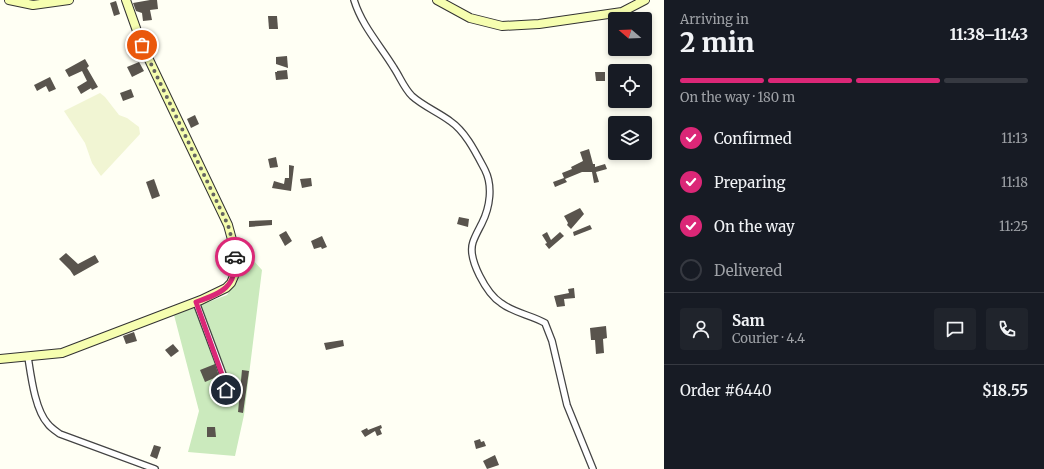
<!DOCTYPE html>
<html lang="en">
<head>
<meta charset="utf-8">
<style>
  :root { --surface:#171b24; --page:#20242c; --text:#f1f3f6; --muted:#9ea1a6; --line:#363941; --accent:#db2777 }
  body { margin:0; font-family:Merriweather,serif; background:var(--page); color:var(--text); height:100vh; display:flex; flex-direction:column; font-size:15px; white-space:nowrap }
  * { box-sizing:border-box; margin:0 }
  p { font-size:13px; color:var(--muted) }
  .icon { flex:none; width:22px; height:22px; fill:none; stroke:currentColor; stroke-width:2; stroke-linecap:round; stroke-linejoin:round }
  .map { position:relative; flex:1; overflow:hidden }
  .drawer { display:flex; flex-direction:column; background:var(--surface); width:380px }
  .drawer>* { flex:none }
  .needle { width:26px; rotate:289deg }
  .tools { position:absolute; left:608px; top:12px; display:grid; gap:8px }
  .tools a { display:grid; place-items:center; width:44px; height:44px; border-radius:4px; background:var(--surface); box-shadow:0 2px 6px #0003; font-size:20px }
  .pin { position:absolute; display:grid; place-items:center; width:34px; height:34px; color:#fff; margin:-17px; border:2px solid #fff; border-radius:50%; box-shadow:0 1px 4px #0007 }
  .courier { position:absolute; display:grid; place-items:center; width:40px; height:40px; margin:-20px; border:3px solid #db2777; border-radius:50%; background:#fff; color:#222; box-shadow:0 1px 5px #0007 }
  .head em { font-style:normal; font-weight:800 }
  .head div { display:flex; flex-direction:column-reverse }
  .head { display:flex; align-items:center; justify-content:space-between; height:68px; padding:0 16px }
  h1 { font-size:26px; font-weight:800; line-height:30px }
  .bar { display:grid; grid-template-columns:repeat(4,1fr); gap:6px 4px; align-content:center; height:48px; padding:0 16px }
  .bar i { height:5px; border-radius:3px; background:var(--line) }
  .bar .on { background:var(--accent) }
  .bar p { grid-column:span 4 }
  .line { display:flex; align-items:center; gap:10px; padding:0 16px; border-top:1px solid var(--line) }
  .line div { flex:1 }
  .round { display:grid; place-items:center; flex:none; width:42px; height:42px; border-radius:4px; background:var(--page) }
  ol { padding:0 16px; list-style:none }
  li { display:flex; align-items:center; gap:12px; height:44px }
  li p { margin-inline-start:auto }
  li .icon { padding:4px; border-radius:50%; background:var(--accent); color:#fff; stroke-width:4 }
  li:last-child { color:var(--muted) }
  li i { width:22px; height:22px; border:2px solid var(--line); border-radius:50% }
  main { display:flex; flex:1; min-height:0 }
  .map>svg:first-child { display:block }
</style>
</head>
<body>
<main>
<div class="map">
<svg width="664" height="469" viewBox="0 0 664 469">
  <rect width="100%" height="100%" fill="#fffff4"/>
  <path fill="#f1f5d3" d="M100 93 105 97 119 115 127 118 139 127 140 134 101 176 92 163 85 143 64 111Z"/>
  <path fill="#cbeabd" d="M239 253 252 259 262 270 244 415 235 456 188 452 199 411 174 315 227 295 236 281Z"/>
  <g fill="#59544d">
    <path d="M150 0H157L158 9 150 10 152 20 143 21 142 13 136 11 133 3Z"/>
    <path d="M116 1 120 14 114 16 110 3Z"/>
    <path d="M268 16H277L278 29H269Z"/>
    <path d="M287 56 288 68 276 64V57Z"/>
    <path d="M85 59 89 66 87 68 98 87 92 90 91 88 81 94 77 87 87 81 82 71 69 77 65 70Z"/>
    <path d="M139 62 144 71 132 77 127 67Z"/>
    <path d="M287 70 288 79 276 80 275 72H277V71Z"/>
    <path d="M595 72H605V81H596Z"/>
    <path d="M50 77 56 89 49 92 46 86 37 91 34 85Z"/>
    <path d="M131 89 134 97 123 101 120 93Z"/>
    <path d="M195 115 199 124 191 128 187 119Z"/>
    <path d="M589 149 593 164H595V167L605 164 607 169 596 172 599 182 594 183 592 172H582L565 179 567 182 555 187 553 182 564 178 562 173 572 169 571 167 583 161 580 152Z"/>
    <path d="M276 157 278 167 270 168 268 159Z"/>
    <path d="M289 165 294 166 291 191 272 188 274 181 284 184 285 178H289Z"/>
    <path d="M311 178 312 186 302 188 300 179Z"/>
    <path d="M154 179 160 196 152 199 146 182Z"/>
    <path d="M580 208 584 214 571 229 567 225 568 223 564 216Z"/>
    <path d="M459 217 469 219 468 227 457 224Z"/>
    <path d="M272 220V225L249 227V221Z"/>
    <path d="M590 225 592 229 574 236 573 232Z"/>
    <path d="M286 231 292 241 285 246 279 235Z"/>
    <path d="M547 232 551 240 560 232 564 236 549 249 545 244 547 243 542 235Z"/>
    <path d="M322 236 327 247 322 249 321 247 314 249 311 241Z"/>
    <path d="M66 253 78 264 95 255 99 262 74 276 70 270 59 259Z"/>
    <path d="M574 288 575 298 564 299 565 306 557 307 554 296 569 293 568 289Z"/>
    <path d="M606 326 607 338 603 339 604 353 596 354 595 340H591L590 328Z"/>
    <path d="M134 332 137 341 126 344 123 336Z"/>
    <path d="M343 340 344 346 326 350 324 343Z"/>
    <path d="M173 344 179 351 171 357 165 350Z"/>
    <path d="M215 364 219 376 205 382 200 370Z"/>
    <path d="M242 370 249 371 243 413 238 412Z"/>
    <path d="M381 425 382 428 380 429 382 434 377 436 375 431 365 437 361 431 367 428 368 430Z"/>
    <path d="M207 427H215L216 437H207Z"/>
    <path d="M480 439 481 442 484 441 486 446 476 449 474 441Z"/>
    <path d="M154 445 161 447 157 459 150 456Z"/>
    <path d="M495 455 499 465 487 469 483 461Z"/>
  </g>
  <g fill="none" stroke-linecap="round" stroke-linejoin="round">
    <g stroke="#434343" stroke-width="8">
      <g id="street">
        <path d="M354 0C362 26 380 45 394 68 400 77 404 88 412 96 423 106 438 112 450 121 466 132 476 153 485 170 493 186 490 207 482 223 479 229 475 236 473 242 467 259 487 294 501 303 514 313 531 315 545 323L552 341 567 405 593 469"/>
        <path d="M196 302 225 380"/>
        <path d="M28 357C31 376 35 410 48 424 51 428 56 431 60 434L155 469"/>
        <circle cx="225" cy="385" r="5"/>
      </g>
    </g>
    <g stroke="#323232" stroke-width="10">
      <g id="secondary">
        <path d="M9 0 33 5 69 0"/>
        <path d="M437 0 470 18 502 26 539 24 622 12 645 0"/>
        <path d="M0 359 62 353 201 300 226 288 231 283 234 276 235 259 234 247 228 225 142 45 126 0"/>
      </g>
    </g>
    <use href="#street" stroke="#fff" stroke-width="5.5"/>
    <use href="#secondary" stroke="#f6feb0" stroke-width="8"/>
  </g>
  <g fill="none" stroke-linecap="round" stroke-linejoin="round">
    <path stroke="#646460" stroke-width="4" stroke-dasharray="0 7.2" d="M142 45 228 225 234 247 235 257"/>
    <path stroke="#db2777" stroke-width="5" d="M226 390 230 387V383L224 380 196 302C222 293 237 287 235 257"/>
  </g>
</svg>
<div class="tools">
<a><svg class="needle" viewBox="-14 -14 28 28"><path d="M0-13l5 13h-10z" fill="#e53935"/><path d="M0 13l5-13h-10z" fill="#9ea1a6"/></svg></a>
<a><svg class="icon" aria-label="locate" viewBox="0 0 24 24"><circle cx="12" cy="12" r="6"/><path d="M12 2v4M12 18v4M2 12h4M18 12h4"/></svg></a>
<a><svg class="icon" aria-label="layers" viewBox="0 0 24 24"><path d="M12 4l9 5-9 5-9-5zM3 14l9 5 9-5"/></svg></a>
</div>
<div class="pin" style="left:142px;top:45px;background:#ea580c"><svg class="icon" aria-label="bag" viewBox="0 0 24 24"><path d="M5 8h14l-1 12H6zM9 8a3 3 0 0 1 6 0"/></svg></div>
<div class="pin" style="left:226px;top:390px;background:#1f2937"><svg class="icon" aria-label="home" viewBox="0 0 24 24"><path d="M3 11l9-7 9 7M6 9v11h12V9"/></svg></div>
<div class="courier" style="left:235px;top:257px"><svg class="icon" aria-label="car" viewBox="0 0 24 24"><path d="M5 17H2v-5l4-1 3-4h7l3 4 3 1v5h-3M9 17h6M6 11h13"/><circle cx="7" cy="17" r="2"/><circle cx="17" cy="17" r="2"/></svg></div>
</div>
<section class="drawer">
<div class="head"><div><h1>2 min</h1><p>Arriving in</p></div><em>11:38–11:43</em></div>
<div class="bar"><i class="on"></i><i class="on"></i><i class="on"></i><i></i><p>On the way · 180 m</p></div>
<ol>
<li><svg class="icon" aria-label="check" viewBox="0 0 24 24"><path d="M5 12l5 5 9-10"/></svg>Confirmed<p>11:13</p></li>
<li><svg class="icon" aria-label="check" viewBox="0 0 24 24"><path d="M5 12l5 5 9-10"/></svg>Preparing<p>11:18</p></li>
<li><svg class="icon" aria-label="check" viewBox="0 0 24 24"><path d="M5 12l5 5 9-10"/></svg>On the way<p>11:25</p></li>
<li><i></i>Delivered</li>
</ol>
<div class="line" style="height:72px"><a class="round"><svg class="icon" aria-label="person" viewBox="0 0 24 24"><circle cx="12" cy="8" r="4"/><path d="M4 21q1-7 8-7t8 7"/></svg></a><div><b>Sam</b><p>Courier · 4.4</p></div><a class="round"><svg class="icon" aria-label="chat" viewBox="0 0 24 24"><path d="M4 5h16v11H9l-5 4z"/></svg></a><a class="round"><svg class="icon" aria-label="phone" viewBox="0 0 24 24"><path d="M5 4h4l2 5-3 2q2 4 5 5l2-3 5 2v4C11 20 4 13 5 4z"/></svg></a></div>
<div class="line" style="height:52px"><div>Order #6440</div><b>$18.55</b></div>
</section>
</main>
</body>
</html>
